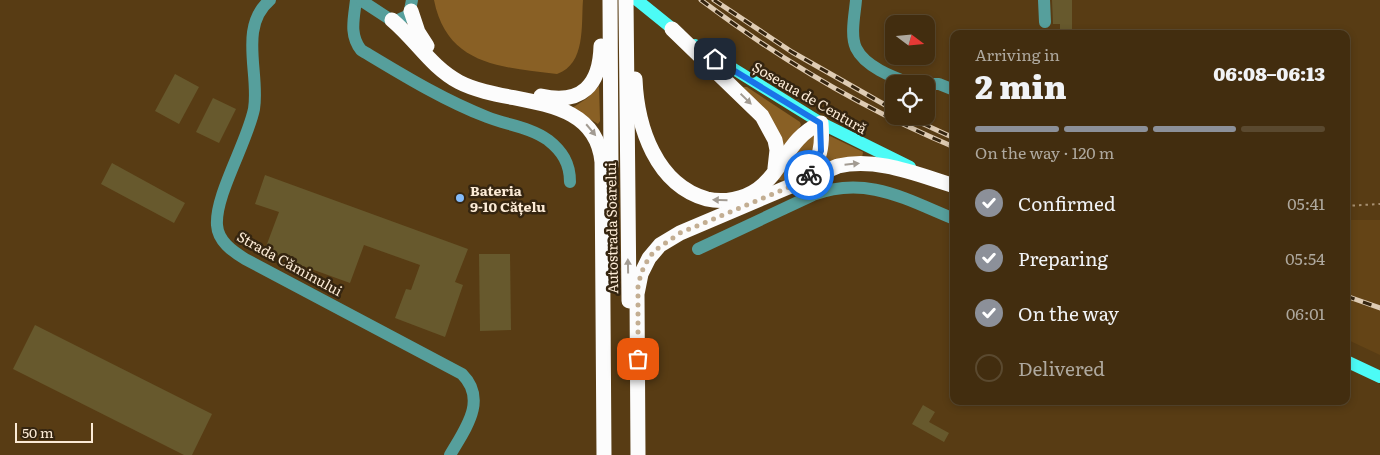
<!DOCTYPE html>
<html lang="en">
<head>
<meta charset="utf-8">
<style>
  :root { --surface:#422d0f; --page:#4c391d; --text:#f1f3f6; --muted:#aea89e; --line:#5a492f; --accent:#8c9099 }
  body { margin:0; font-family:Literata,serif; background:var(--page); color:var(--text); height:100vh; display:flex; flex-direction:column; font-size:19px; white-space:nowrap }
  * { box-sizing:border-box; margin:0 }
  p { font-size:16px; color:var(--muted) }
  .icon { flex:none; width:28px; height:28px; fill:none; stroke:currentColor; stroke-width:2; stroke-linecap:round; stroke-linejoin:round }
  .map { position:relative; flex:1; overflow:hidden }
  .side { position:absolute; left:950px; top:30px; width:400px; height:375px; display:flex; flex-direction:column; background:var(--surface); border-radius:10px; box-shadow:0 2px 8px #0003,0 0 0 1px var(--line) }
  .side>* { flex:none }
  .needle { width:32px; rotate:106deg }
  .buttons { position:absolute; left:885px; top:15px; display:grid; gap:10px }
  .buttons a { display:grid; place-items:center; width:50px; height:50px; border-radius:10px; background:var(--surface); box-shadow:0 2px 8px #0003,0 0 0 1px var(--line); font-size:25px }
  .scale { position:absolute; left:15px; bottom:12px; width:78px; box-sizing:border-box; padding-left:5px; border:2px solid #fcebd6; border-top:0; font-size:14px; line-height:18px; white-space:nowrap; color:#fcebd6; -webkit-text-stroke:4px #352510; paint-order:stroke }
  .pin { position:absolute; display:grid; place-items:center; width:42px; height:42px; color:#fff; margin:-21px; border-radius:10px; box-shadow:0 2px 8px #0006 }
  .courier { position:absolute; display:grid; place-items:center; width:50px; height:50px; margin:-25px; border:4px solid #1a73e8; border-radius:50%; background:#fff; color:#222; box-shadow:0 1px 6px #0007 }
  .overview em { font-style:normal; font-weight:800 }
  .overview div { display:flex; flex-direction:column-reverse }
  .overview { display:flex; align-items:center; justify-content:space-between; height:85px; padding:0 25px }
  h1 { font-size:32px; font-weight:800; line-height:38px }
  .bar { display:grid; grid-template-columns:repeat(4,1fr); gap:8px 5px; align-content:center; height:60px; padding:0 25px }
  .bar i { height:6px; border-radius:4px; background:var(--line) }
  .bar .selected { background:var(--accent) }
  .bar p { grid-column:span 4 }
  ol { padding:0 25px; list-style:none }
  li { display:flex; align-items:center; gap:15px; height:55px }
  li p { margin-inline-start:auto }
  li .icon { padding:5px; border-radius:50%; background:var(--accent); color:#fff; stroke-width:4 }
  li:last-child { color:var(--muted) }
  li i { width:28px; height:28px; border:2px solid var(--line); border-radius:50% }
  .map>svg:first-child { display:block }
</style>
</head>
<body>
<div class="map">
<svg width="1380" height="455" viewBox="0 0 1380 455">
  <rect width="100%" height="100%" fill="#583c14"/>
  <path fill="#644416" d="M1346 220H1380V355L1346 339Z"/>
  <g fill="#896025">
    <path d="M434 0H583C581 25 586 64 557 74 502 67 447 66 434 0Z"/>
    <path d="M599 86 600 121 598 124 572 108 586 99Z"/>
    <path d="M743 87H747L800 122 801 125 787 146 784 147Z"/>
    <path d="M814 133 818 138C812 153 801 189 777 179V173Z"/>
    <path d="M830 136 863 152 862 158 823 165 827 138Z"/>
  </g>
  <g fill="#67592d">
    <path d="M1052 0H1072V34H1060V24H1053Z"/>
    <path d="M175 74 199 87 179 124 155 111Z"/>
    <path d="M213 98 236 109 219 143 196 132Z"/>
    <path d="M112 163 185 203 174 223 101 184Z"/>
    <path d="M265 175 468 249 455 282 463 285 445 337 395 318 406 289 411 290 420 265 364 245 350 283 264 252 279 212 255 204Z"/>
    <path d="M479 254H510L511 330 480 331Z"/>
    <path d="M35 325 212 414 192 455H184L13 369Z"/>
    <path d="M923 405 935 412 929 422 949 433 944 442 912 424Z"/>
  </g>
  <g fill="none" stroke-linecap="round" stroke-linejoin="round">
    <path stroke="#a79071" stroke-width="2" stroke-dasharray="2.5 4" stroke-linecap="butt" d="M1346 206 1380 204"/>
    <g stroke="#569f9c" stroke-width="12">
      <path d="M270 0C238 27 260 74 254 109 247 143 215 195 217 225 218 241 232 251 245 259L462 374C488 400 465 429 450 455"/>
      <path d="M356 0C354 18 349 35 361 50 401 74 443 100 487 117 507 125 530 127 548 140 562 151 570 163 570 182"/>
      <path d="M856 0C855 13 850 35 856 48 865 67 893 77 912 84"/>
      <path d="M1044 0 1045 22"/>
      <path d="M362 1 388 18 396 21 409 15 412 0"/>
      <path d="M926 84H939L954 90"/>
      <path d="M698 249 813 195C866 175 905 199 954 219"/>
    </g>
    <g stroke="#4cfbf6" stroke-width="12">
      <path d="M637 0 679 34"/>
      <path d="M695 45 821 123 910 167"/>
      <path d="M1346 361 1380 377"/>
    </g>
    <g stroke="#fcfcfc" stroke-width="15">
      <path d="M610 0 611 166"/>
      <path d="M626 0 629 301"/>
      <path d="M411 11 418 32 427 46"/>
      <path d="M392 20C416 40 431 67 459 82 507 107 595 91 602 162L604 455"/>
      <path d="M672 29 762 116 775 140 777 150 775 168"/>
      <path d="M635 79C637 127 656 185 707 199 724 203 744 199 758 189 784 170 787 138 821 123 823 147 820 160 806 180"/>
      <path d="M541 96C582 105 600 85 601 46"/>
      <path d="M638 455 637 294 641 274 649 258 660 245 680 233 838 166C876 157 916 174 952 185"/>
    </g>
    <g stroke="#dfccb4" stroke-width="5">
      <g id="rail">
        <path d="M701 0C778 58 865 110 954 147"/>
        <path d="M714 0 792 52 894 110"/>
        <path d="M906 116 954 138"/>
        <path d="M1346 296 1380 308"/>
      </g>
    </g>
    <use href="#rail" stroke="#352510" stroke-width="3" stroke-dasharray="9" stroke-linecap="butt"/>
  </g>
  <defs><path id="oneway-solid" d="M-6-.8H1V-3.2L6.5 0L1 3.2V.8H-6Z" transform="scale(1.25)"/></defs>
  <g fill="#a29b92">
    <use href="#oneway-solid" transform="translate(746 99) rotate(44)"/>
    <use href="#oneway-solid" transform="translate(591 130) rotate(50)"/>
    <use href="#oneway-solid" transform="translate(852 164) rotate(-6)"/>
    <use href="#oneway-solid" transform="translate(720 200) rotate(-178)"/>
    <use href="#oneway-solid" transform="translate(628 266) rotate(-91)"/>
  </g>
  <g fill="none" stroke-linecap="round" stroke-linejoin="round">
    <path stroke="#c3ae92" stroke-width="5" stroke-dasharray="0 9" d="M638 359V284L644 266 654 251 680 233 806 180 809 175"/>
    <path stroke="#1a73e8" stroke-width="6" d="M715 59 820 123 821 151 809 175"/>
  </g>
  <circle fill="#84bcfb" stroke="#352510" stroke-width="2" cx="460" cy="198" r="5"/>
  <g text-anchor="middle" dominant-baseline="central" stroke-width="5" stroke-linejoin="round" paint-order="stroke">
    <g font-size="14" fill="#fcebd6" stroke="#352510">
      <text transform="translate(810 97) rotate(30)">Șoseaua de Centură</text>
      <text transform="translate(611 228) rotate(-91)">Autostrada Soarelui</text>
      <text transform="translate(290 263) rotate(29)">Strada Căminului</text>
    </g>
    <g font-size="14" font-weight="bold" fill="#fcebd6" stroke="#352510" text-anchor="start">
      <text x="470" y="190">Bateria<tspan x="470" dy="16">9-10 Cățelu</tspan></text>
    </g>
  </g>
</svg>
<div class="buttons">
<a><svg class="needle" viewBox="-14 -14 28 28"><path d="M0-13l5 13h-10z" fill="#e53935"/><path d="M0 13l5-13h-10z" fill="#aea89e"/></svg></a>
<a><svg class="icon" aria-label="locate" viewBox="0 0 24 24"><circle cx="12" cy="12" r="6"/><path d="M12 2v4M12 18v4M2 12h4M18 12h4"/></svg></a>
</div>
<div class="scale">50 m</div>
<div class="pin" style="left:638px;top:359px;background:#ea580c"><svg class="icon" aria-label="bag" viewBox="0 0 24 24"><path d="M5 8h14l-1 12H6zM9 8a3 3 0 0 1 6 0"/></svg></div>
<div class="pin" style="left:715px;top:59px;background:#1f2937"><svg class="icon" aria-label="home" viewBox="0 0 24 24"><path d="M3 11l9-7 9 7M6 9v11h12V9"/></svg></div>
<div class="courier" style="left:809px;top:175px"><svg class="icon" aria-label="bike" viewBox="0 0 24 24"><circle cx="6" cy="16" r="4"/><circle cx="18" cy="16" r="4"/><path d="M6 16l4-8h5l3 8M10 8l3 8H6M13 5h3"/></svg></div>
<section class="side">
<div class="overview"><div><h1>2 min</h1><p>Arriving in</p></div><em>06:08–06:13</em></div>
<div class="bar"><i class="selected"></i><i class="selected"></i><i class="selected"></i><i></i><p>On the way · 120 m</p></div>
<ol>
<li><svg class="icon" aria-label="check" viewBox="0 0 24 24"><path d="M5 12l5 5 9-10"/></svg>Confirmed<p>05:41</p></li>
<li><svg class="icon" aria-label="check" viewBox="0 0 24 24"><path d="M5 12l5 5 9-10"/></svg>Preparing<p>05:54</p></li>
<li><svg class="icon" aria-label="check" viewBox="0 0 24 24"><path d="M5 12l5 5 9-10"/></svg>On the way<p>06:01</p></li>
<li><i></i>Delivered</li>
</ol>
</section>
</div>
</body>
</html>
